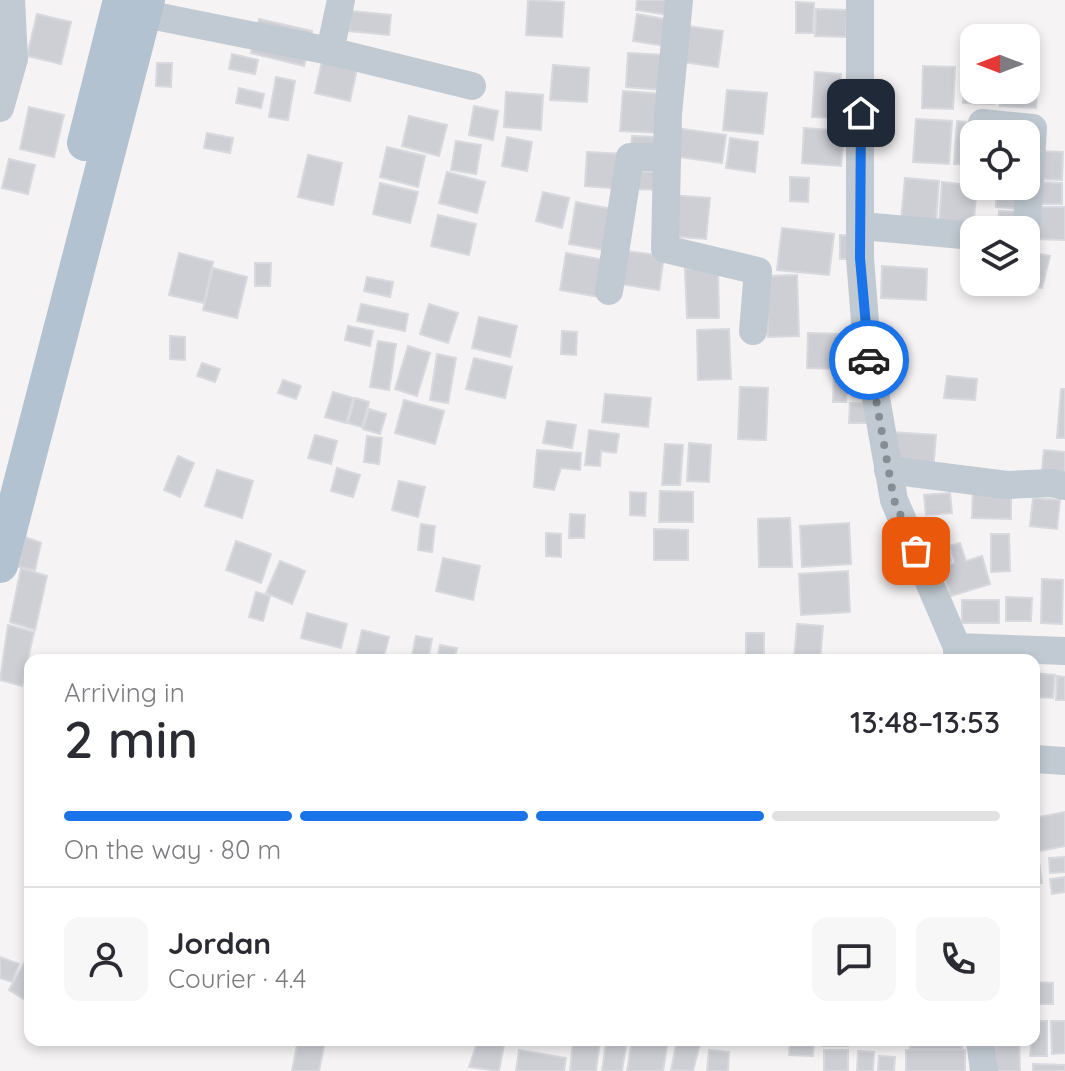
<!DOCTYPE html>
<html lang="en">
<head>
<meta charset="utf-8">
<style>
  :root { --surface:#fff; --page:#f7f7f7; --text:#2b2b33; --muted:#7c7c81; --line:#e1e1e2; --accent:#1a73e8 }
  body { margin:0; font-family:Quicksand,sans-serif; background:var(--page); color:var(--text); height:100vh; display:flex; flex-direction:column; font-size:30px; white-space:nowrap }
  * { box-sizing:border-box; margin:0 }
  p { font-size:26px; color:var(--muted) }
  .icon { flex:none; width:44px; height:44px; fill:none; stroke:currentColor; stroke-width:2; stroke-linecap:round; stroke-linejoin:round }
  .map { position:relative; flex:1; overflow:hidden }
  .details { position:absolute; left:24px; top:654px; width:1016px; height:392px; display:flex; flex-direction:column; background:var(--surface); border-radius:16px; box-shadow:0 4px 12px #0003 }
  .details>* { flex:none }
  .needle { width:52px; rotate:270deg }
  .tools { position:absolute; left:960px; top:24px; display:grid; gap:16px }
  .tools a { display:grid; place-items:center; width:80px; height:80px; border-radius:16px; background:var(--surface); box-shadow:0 4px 12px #0003; font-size:40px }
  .pin { position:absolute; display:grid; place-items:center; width:68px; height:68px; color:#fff; margin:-34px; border-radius:16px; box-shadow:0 4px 12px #0006 }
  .courier { position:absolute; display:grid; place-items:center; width:80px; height:80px; margin:-40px; border:6px solid #1a73e8; border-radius:50%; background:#fff; color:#222; box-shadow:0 2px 10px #0007 }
  .overview em { font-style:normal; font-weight:600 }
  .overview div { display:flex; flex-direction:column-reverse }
  .overview { display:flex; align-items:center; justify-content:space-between; height:136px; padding:0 40px }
  h1 { font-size:52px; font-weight:600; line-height:60px }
  .bar { display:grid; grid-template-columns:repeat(4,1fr); gap:12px 8px; align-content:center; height:96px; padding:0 40px }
  .bar i { height:10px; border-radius:6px; background:var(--line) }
  .bar .on { background:var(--accent) }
  .bar p { grid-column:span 4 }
  .line { display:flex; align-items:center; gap:20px; padding:0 40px; border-top:2px solid var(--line) }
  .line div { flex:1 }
  .round { display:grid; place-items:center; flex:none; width:84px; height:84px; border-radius:16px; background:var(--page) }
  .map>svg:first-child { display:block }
</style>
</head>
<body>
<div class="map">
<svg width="1065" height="1071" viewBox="0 0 1065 1071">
  <rect width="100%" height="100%" fill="#f5f3f3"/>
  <g fill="#cdcfd5" stroke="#d7d9de" stroke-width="2">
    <path d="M528 0 564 2 562 37 526 35Z"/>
    <path d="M637 0H671L669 15 636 10Z"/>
    <path d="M796 2 814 3 813 33H796Z"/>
    <path d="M816 9 847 10 846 37 815 36Z"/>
    <path d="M351 11 391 15 389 35 349 31Z"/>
    <path d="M37 14 71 22 61 64 27 56Z"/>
    <path d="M637 14 670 20 666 46 633 41Z"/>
    <path d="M259 19 312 31 304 66 251 53Z"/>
    <path d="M680 25 723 31 718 67 675 61Z"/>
    <path d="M628 53 665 55 662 90 626 87Z"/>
    <path d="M232 54 258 60 255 74 229 69Z"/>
    <path d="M322 61 357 69 350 101 315 93Z"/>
    <path d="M965 62H974V90H995L994 104 963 103Z"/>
    <path d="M157 63H172L171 87 156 86Z"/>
    <path d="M1026 63 1039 64 1036 108 1000 106 1001 90H1026Z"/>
    <path d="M553 65 589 68 587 102 550 100Z"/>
    <path d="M923 66 955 67 953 109 922 108Z"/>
    <path d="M815 72 841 74 838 118 812 117Z"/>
    <path d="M276 77 295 81 288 120 269 117Z"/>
    <path d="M239 88 264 94 261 108 236 103Z"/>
    <path d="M727 90 767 93 763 134 723 130Z"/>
    <path d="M623 91 664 94 661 133 620 131Z"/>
    <path d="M506 92 543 95 541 130 504 127Z"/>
    <path d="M474 106 498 111 493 140 469 135Z"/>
    <path d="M29 107 64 115 54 157 20 149Z"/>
    <path d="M409 116 447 125 439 156 402 146Z"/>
    <path d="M916 119 952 121 949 164 913 162Z"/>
    <path d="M957 121 992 124 974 134V165L954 164Z"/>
    <path d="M676 128 726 135 722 163 672 156Z"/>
    <path d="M804 128 844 131 841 166 802 163Z"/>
    <path d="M207 133 233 138 230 153 204 148Z"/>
    <path d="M632 136 659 137 658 150 631 149Z"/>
    <path d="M507 137 532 142 527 171 502 166Z"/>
    <path d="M730 138 758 142 755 172 726 168Z"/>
    <path d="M456 141 481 145 476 174 451 170Z"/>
    <path d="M387 147 425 156 418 187 380 177Z"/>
    <path d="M1039 151 1063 152 1062 180 1038 179Z"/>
    <path d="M587 152 624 154 622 189 585 186Z"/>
    <path d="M308 155 342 163 333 205 298 197Z"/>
    <path d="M9 159 35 165 28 194 2 188Z"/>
    <path d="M633 171 665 172V190L632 189Z"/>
    <path d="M447 172 485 182 477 213 439 203Z"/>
    <path d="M790 177 809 178 808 202 790 201Z"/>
    <path d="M905 178 939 181 936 223 901 220Z"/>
    <path d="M942 182 977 186 973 228 939 225Z"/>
    <path d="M1039 182 1062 183V204H1038Z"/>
    <path d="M380 183 418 192 410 223 373 214Z"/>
    <path d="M997 186H1024L1023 209 996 207Z"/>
    <path d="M543 192 569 198 562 228 536 221Z"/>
    <path d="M670 195 710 198 706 239 667 236Z"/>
    <path d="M576 202 617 210 610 251 569 244Z"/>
    <path d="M1038 207H1065V240L1037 239Z"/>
    <path d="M999 211 1025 212 1024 230H998Z"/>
    <path d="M438 215 476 224 469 255 431 246Z"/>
    <path d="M782 228 834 234 829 275 777 270Z"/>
    <path d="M840 235 858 236V259H840Z"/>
    <path d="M626 251 664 256 659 290 620 284Z"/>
    <path d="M1031 252 1050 256 1042 288 1023 283 1026 282Z"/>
    <path d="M179 253 213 262 204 303 169 295Z"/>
    <path d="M566 253 605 260 599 297 560 290Z"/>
    <path d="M255 263H271L270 286H255Z"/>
    <path d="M882 266 927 269 926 300 881 298Z"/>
    <path d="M213 268 247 277 237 318 203 310Z"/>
    <path d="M718 268 719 318H687L685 269Z"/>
    <path d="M797 275 799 336 768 337 766 276Z"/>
    <path d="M367 277 393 282 390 297 364 291Z"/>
    <path d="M361 304 408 314 405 331 357 321Z"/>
    <path d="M429 304 458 313 448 343 420 334Z"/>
    <path d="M479 317 517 326 510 357 472 348Z"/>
    <path d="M348 326 373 331 370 346 345 340Z"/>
    <path d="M729 329 731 379 698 380 697 330Z"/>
    <path d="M562 331 577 332 576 355 561 354Z"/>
    <path d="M808 333 839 334 838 369 807 368Z"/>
    <path d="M170 336 185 337V360L170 359Z"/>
    <path d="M378 341 396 344 389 390 370 387Z"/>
    <path d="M408 346 430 353 417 396 395 389Z"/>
    <path d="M437 354 456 358 448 403 430 400Z"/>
    <path d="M474 358 512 367 505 398 466 389Z"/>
    <path d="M202 363 220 369 215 382 197 376Z"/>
    <path d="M834 372H847L846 402H833Z"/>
    <path d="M947 376 977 379 975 400 944 398Z"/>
    <path d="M283 380 301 386 296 399 278 393Z"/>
    <path d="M740 387 768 388 766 440 738 439Z"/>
    <path d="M1061 389H1065V438H1057Z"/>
    <path d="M333 392 353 398 346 423 325 417Z"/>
    <path d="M605 394 651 398 648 427 602 422Z"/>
    <path d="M355 398 369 402 362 427 348 423Z"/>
    <path d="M404 400 444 411 435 444 395 433Z"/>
    <path d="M850 403 870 404 869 423H849Z"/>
    <path d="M369 409 386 414 380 434 363 429Z"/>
    <path d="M547 421 576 425 572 448 543 443Z"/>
    <path d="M589 430 619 434 616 453 601 451 600 466 585 465Z"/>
    <path d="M890 432 936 435 933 472 889 459Z"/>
    <path d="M315 435 337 441 331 464 308 458Z"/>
    <path d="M367 436 382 438 379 464 364 462Z"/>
    <path d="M689 443 711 445 709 482 687 481Z"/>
    <path d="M665 444 683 445 680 485H662Z"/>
    <path d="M537 450 581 453 580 470 561 468 554 490 534 487Z"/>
    <path d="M1044 450 1065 452V481L1041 479Z"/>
    <path d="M178 456 194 463 180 497 164 490Z"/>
    <path d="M337 468 360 475 353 497 331 491Z"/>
    <path d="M217 470 253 481 242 518 205 506Z"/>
    <path d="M399 481 425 487 418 517 392 510Z"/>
    <path d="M973 488 1011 489V519L972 518Z"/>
    <path d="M660 491 693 492V522H659Z"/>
    <path d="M630 492 646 493 645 516 630 515Z"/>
    <path d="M950 493 952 513 926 515 924 495Z"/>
    <path d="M1033 498 1060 500 1057 529 1030 526Z"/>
    <path d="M570 514 585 515 584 538H569Z"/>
    <path d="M790 518 792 567H759L758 519Z"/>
    <path d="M849 523 851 564 802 567 800 526Z"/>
    <path d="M421 524 435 526 432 552 418 550Z"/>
    <path d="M944 526 951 561 933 562 918 530Z"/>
    <path d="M654 529 688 530V560H654Z"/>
    <path d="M546 533 561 534V557L546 556Z"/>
    <path d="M991 534H1009L1010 571 991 572Z"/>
    <path d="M25 537 41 543 35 570 18 567Z"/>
    <path d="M236 541 271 554 261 583 226 570Z"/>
    <path d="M960 543 966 561 982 556 990 584 951 596 942 567 955 563 950 546Z"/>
    <path d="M443 558 480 566 473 600 436 591Z"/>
    <path d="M280 561 305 571 292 604 266 593Z"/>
    <path d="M21 568 47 576 35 630 10 622Z"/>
    <path d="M848 571 850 612 801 615 799 574Z"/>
    <path d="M1042 579 1063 580 1062 624 1041 623Z"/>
    <path d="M256 592 270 596 263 621 249 617Z"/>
    <path d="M1006 597 1032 598 1031 621H1006Z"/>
    <rect x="962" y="600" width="37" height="23"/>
    <path d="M307 613 347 624 341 648 301 638Z"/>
    <path d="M797 624 823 626 820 660H794Z"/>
    <path d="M8 625 34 632 22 686 0 680Z"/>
    <path d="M362 630 389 637 383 660H355Z"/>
    <rect x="746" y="633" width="18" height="27"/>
    <path d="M416 636 432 639 428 660H411Z"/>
    <path d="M440 645 457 648 454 660H437Z"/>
    <path d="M1034 673 1055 675 1053 698 1034 697Z"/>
    <path d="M1057 676 1065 677V700H1056Z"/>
    <path d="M1065 812V846L1035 852 1034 818Z"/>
    <path d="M1038 855 1042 883 1034 884V856Z"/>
    <path d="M1065 857V872L1050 873 1049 858Z"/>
    <path d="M1065 877V892L1052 894 1050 879Z"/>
    <path d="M0 957 19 964 12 982 0 978Z"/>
    <path d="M27 958 30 959V1003L9 990Z"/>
    <path d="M1034 982 1053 983V1004H1034Z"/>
    <path d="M1034 1021H1047V1056H1030Z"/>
    <path d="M1051 1021H1065V1053L1052 1054Z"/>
    <path d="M298 1040 325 1041 319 1071H292Z"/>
    <path d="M478 1040H505L499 1071 469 1067Z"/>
    <path d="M573 1040H600L596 1071H570Z"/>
    <path d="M632 1040H668L663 1071H627Z"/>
    <path d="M677 1040H701L693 1071 671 1070Z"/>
    <path d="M790 1040H814L813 1056 789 1055Z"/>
    <rect x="822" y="1040" width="26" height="6"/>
    <rect x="910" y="1040" width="52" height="9"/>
    <path d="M1019 1040 1020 1071H996L995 1041Z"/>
    <path d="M606 1043 626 1046 622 1071H602Z"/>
    <path d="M519 1050 566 1058 564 1071H516Z"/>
    <path d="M709 1050 729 1052 728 1071H707Z"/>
    <rect x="824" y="1050" width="24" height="21"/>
    <rect x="906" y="1050" width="59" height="21"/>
    <path d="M858 1051 874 1052 873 1071H857Z"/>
    <path d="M879 1056 895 1057 894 1071H878Z"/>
    <path d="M1033 1064 1065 1065V1071H1033Z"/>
  </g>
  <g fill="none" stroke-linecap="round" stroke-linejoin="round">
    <g stroke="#c1cad2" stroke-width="28">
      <path d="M679 0 668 114 665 249 758 271 753 331"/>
      <path d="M860 0V258L867 347 894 500 957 647V660"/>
      <path d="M125 5 145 14 330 51 472 86"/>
      <path d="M330 51 341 0"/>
      <path d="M0 108 14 59 11 0"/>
      <path d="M982 123 1033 128 1026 240"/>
      <path d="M862 226 974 236"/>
      <path d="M609 291 630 157H667"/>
      <path d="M888 470 1007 485 1051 483 1065 486"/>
      <path d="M957 647 1065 651"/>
      <path d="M1034 759 1065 761"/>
      <path d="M980 1040 984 1071"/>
    </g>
    <g stroke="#b3c2d1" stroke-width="36">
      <path d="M85 143 121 0"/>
      <path d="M0 565 147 0"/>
    </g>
  </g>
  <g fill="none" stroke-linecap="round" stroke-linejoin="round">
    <path stroke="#868d94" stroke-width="8" stroke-dasharray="0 14.4" d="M869 360 894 500 916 551"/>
    <path stroke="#1a73e8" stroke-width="10" d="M861 113 860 258 869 360"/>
  </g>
</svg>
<div class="tools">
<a><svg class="needle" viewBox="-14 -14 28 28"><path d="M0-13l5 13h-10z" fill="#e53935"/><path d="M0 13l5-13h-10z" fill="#7c7c81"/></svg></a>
<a><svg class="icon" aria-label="locate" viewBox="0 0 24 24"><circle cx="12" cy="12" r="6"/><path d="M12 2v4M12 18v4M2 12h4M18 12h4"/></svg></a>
<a><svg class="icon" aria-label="layers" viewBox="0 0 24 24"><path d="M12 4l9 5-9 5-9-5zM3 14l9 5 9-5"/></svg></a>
</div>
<div class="pin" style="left:916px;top:551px;background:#ea580c"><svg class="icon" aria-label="bag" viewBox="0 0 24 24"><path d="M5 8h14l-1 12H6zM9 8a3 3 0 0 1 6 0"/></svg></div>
<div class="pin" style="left:861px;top:113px;background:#1f2937"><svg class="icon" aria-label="home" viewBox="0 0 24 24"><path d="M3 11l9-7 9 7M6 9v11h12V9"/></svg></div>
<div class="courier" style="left:869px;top:360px"><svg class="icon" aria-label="car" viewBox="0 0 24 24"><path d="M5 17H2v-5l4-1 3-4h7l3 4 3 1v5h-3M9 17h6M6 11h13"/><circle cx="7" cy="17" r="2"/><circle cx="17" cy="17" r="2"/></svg></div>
<section class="details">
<div class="overview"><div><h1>2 min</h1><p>Arriving in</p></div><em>13:48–13:53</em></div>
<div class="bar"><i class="on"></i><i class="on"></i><i class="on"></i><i></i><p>On the way · 80 m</p></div>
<div class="line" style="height:144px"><a class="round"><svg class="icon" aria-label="person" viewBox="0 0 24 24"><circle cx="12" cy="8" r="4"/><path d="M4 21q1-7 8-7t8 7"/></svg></a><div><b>Jordan</b><p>Courier · 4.4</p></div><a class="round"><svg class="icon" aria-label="chat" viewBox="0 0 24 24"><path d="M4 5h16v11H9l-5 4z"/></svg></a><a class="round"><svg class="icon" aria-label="phone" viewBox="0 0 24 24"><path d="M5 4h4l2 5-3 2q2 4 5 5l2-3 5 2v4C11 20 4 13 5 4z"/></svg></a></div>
</section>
</div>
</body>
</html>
